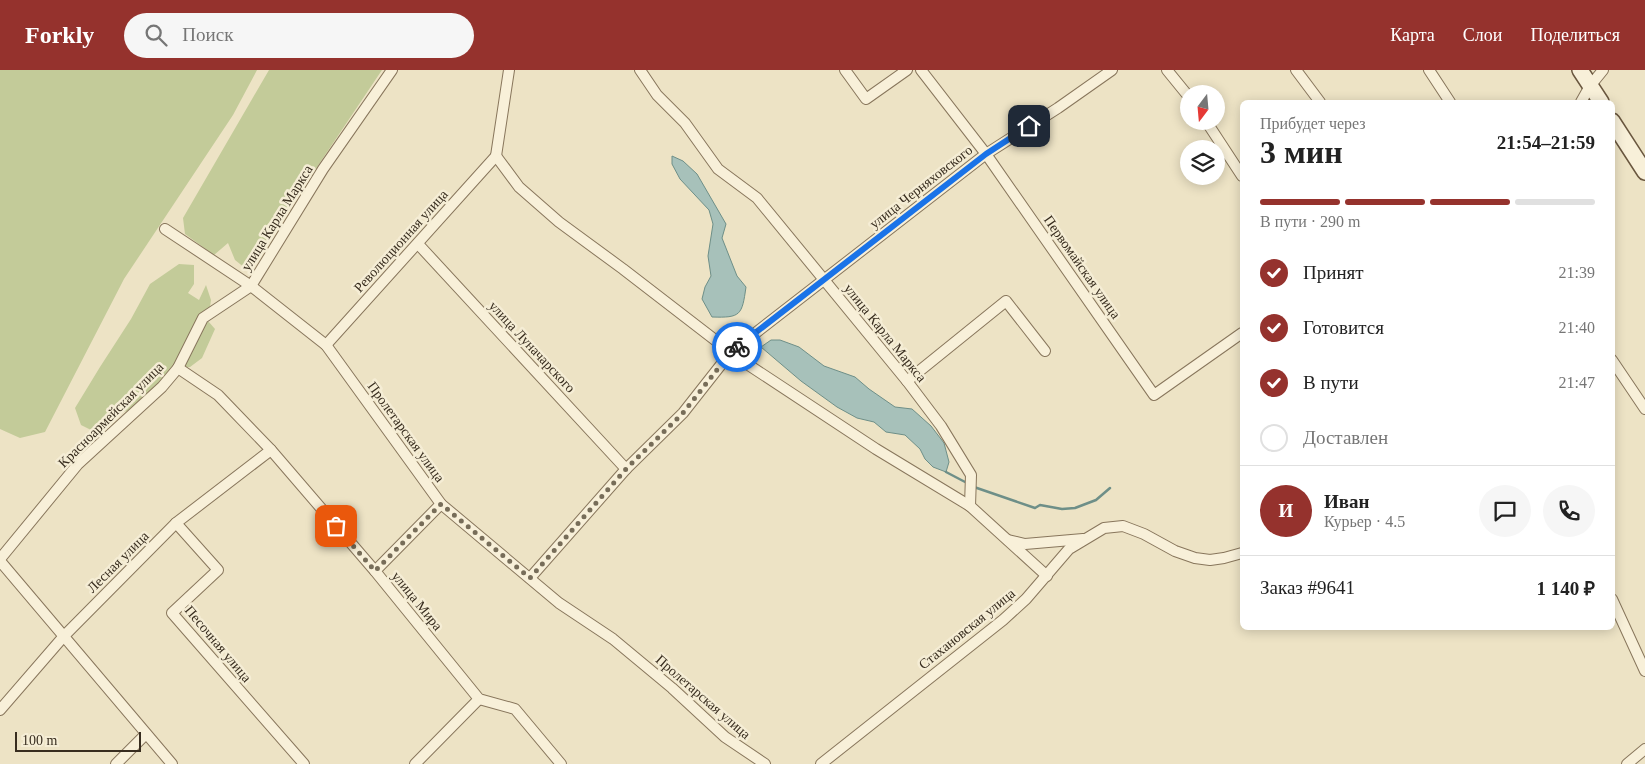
<!DOCTYPE html>
<html lang="ru">
<head>
<meta charset="utf-8">
<style>
  :root { --surface:#fff; --page:#f6f6f6; --text:#222; --muted:#767676; --line:#e0e0e0; --accent:#95322d }
  body { margin:0; font-family:Georgia,serif; background:var(--page); color:var(--text); height:100vh; display:flex; flex-direction:column; font-size:19px; white-space:nowrap }
  * { box-sizing:border-box; margin:0 }
  p { font-size:16px; color:var(--muted) }
  .icon { flex:none; width:28px; height:28px; fill:none; stroke:currentColor; stroke-width:2; stroke-linecap:round; stroke-linejoin:round }
  .map { position:relative; flex:1; overflow:hidden }
  .side { position:absolute; left:1240px; top:30px; width:375px; height:530px; display:flex; flex-direction:column; background:var(--surface); border-radius:8px; box-shadow:0 2px 12px #0003 }
  .side>* { flex:none }
  .needle { width:32px; rotate:196deg }
  .tools { position:absolute; left:1180px; top:15px; display:grid; gap:10px }
  .tools a { display:grid; place-items:center; width:45px; height:45px; border-radius:50%; background:var(--surface); box-shadow:0 2px 12px #0003; font-size:25px }
  .scale { position:absolute; left:15px; bottom:12px; width:126px; box-sizing:border-box; padding-left:5px; border:2px solid #382d1f; border-top:0; font-size:14px; line-height:18px; white-space:nowrap; color:#382d1f; -webkit-text-stroke:4px #f5edd5; paint-order:stroke }
  .pin { position:absolute; display:grid; place-items:center; width:42px; height:42px; color:#fff; margin:-21px; border-radius:10px; box-shadow:0 2px 8px #0006 }
  .courier { position:absolute; display:grid; place-items:center; width:50px; height:50px; margin:-25px; border:4px solid #1a73e8; border-radius:50%; background:#fff; color:#222; box-shadow:0 1px 6px #0007 }
  .headline em { font-style:normal; font-weight:800 }
  .headline div { display:flex; flex-direction:column-reverse }
  .headline { display:flex; align-items:center; justify-content:space-between; height:85px; padding:0 20px }
  h1 { font-size:32px; font-weight:800; line-height:38px }
  .bar { display:grid; grid-template-columns:repeat(4,1fr); gap:8px 5px; align-content:center; height:60px; padding:0 20px }
  .bar i { height:6px; border-radius:4px; background:var(--line) }
  .bar .current { background:var(--accent) }
  .bar p { grid-column:span 4 }
  .line { display:flex; align-items:center; gap:12px; padding:0 20px; border-top:1px solid var(--line) }
  .line div { flex:1 }
  .round { display:grid; place-items:center; flex:none; width:52px; height:52px; border-radius:26px; background:var(--page) }
  ol { padding:0 20px; list-style:none }
  li { display:flex; align-items:center; gap:15px; height:55px }
  li p { margin-inline-start:auto }
  li .icon { padding:5px; border-radius:50%; background:var(--accent); color:#fff; stroke-width:4 }
  li:last-child { color:var(--muted) }
  li i { width:28px; height:28px; border:2px solid var(--line); border-radius:50% }
  header { display:flex; align-items:center; gap:30px; box-sizing:border-box; height:70px; padding:0 25px; background:var(--accent); color:#fff }
  header strong { font-size:24px }
  nav { display:flex; gap:28px; margin-inline-start:auto; font-size:18px }
  .search { width:350px; height:45px; background:var(--page); display:flex; align-items:center; gap:12px; box-sizing:border-box; padding:0 18px; border-radius:28px; color:var(--muted); font-size:19px }
  .map>svg:first-child { display:block }
</style>
</head>
<body>
<header>
<strong>Forkly</strong>
<div class="search"><svg class="icon" aria-label="search" viewBox="0 0 24 24"><circle cx="10" cy="10" r="6"/><path d="M15 15l6 6"/></svg>Поиск</div>
<nav><a>Карта</a><a>Слои</a><a>Поделиться</a></nav>
</header>
<div class="map">
<svg width="1645" height="694" viewBox="0 0 1645 694">
  <rect width="100%" height="100%" fill="#ede3c5"/>
  <g fill="#c3cb99">
    <path d="M0 0H257L233 45 124 209 45 362 20 368 0 359Z"/>
    <path d="M269 0H382L311 106 304 101 300 123 250 202 235 190 228 173 214 185 185 164 183 148Z"/>
    <path d="M179 194 194 195V214L188 223 199 230 206 215 211 230 208 251 215 259 202 288 190 297 178 298 144 334 119 344 101 365 81 355 75 338 100 297 131 249 150 214Z"/>
  </g>
  <g fill="#a7c1ba" stroke="#6e8f88">
    <path d="M672 86 683 91 697 104 726 154 722 168 737 206 746 217C742 245 741 248 712 247L702 229 705 217 711 206 708 186 713 154 709 140 680 109 672 94Z"/>
    <path d="M771 270H780L799 277 824 296 855 307 869 319 895 337 912 339 931 356 944 373 949 392 946 402 933 397 925 389 920 379 905 365 886 362 874 352 857 348 837 337 801 311 761 277Z"/>
  </g>
  <g fill="none" stroke-linecap="round" stroke-linejoin="round">
    <g stroke="#6e8f88" stroke-width="2.5">
      <path d="M946 402 967 413"/>
      <path d="M974 417 1035 438 1040 435 1062 439 1075 438 1096 430 1110 418"/>
    </g>
    <g stroke="#88765c" stroke-width="12">
      <g id="street">
        <path d="M640 0 657 25 685 53 718 99 757 128 907 311 941 356 971 405 970 436 1047 506"/>
        <path d="M845 0 866 29 907 0"/>
        <path d="M921 0 986 84 1154 325 1242 263"/>
        <path d="M1167 0 1189 27"/>
        <path d="M1296 0 1320 32"/>
        <path d="M1429 0 1450 32"/>
        <path d="M1581 32 1590 16 1603 0"/>
        <path d="M1206 51 1242 106"/>
        <path d="M496 86 519 117 559 152 623 199 741 290 876 379 970 436"/>
        <path d="M496 86 509 0"/>
        <path d="M165 159 251 216 326 275 441 434 559 533 613 569 672 618 725 667 765 694"/>
        <path d="M418 174 626 399"/>
        <path d="M326 275 496 86"/>
        <path d="M1612 290 1645 339"/>
        <path d="M178 298 203 248 251 216 323 99 392 0"/>
        <path d="M907 311 1006 231 1045 281"/>
        <path d="M176 453 218 500 172 543 304 694"/>
        <path d="M1008 470 1025 474 1083 469"/>
        <path d="M0 489 78 394 162 317 178 298 218 325 271 380 375 501 479 629 515 639 561 694"/>
        <path d="M0 491 172 694"/>
        <path d="M375 501 441 434"/>
        <path d="M530 508 626 399 683 343 731 282 986 84 1058 38 1112 0"/>
        <path d="M1612 529 1645 601"/>
        <path d="M0 640 64 566 176 453 271 380"/>
        <path d="M116 694 146 664"/>
        <path d="M415 694 479 629"/>
        <path d="M821 694 1003 550 1026 529 1069 479 1104 458 1123 456 1144 464 1175 481 1195 488 1210 490 1224 488 1242 483"/>
        <path d="M1627 694 1645 679"/>
      </g>
    </g>
    <g stroke="#6a573f" stroke-width="18">
      <g id="secondary">
        <path d="M1580 0 1601 32"/>
        <path d="M1612 51 1645 102"/>
      </g>
    </g>
    <use href="#street" stroke="#f8f0d9" stroke-width="10"/>
    <use href="#secondary" stroke="#f8f0d9" stroke-width="15"/>
  </g>
  <g fill="none" stroke-linecap="round" stroke-linejoin="round">
    <path stroke="#776d59" stroke-width="5" stroke-dasharray="0 9" d="M336 456 375 501 441 434 530 508 626 399 683 343 731 282 737 277"/>
    <path stroke="#1a73e8" stroke-width="6" d="M737 277 986 84 1029 56"/>
  </g>
  <g text-anchor="middle" dominant-baseline="central" stroke-width="5" stroke-linejoin="round" paint-order="stroke">
    <g font-size="14" fill="#382d1f" stroke="#f5edd5">
      <text transform="translate(921 117) rotate(-38)">улица Черняховского</text>
      <text transform="translate(277 148) rotate(-58)">улица Карла Маркса</text>
      <text transform="translate(401 171) rotate(-48)">Революционная улица</text>
      <text transform="translate(1082 197) rotate(55)">Первомайская улица</text>
      <text transform="translate(885 263) rotate(51)">улица Карла Маркса</text>
      <text transform="translate(532 277) rotate(47)">улица Луначарского</text>
      <text transform="translate(111 345) rotate(-45)">Красноармейская улица</text>
      <text transform="translate(406 362) rotate(54)">Пролетарская улица</text>
      <text transform="translate(118 492) rotate(-45)">Лесная улица</text>
      <text transform="translate(417 531) rotate(51)">улица Мира</text>
      <text transform="translate(967 559) rotate(-39)">Стахановская улица</text>
      <text transform="translate(218 574) rotate(50)">Песочная улица</text>
      <text transform="translate(703 627) rotate(41)">Пролетарская улица</text>
    </g>
  </g>
</svg>
<div class="tools">
<a><svg class="needle" viewBox="-14 -14 28 28"><path d="M0-13l5 13h-10z" fill="#e53935"/><path d="M0 13l5-13h-10z" fill="#767676"/></svg></a>
<a><svg class="icon" aria-label="layers" viewBox="0 0 24 24"><path d="M12 4l9 5-9 5-9-5zM3 14l9 5 9-5"/></svg></a>
</div>
<div class="scale">100 m</div>
<div class="pin" style="left:336px;top:456px;background:#ea580c"><svg class="icon" aria-label="bag" viewBox="0 0 24 24"><path d="M5 8h14l-1 12H6zM9 8a3 3 0 0 1 6 0"/></svg></div>
<div class="pin" style="left:1029px;top:56px;background:#1f2937"><svg class="icon" aria-label="home" viewBox="0 0 24 24"><path d="M3 11l9-7 9 7M6 9v11h12V9"/></svg></div>
<div class="courier" style="left:737px;top:277px"><svg class="icon" aria-label="bike" viewBox="0 0 24 24"><circle cx="6" cy="16" r="4"/><circle cx="18" cy="16" r="4"/><path d="M6 16l4-8h5l3 8M10 8l3 8H6M13 5h3"/></svg></div>
<section class="side">
<div class="headline"><div><h1>3 мин</h1><p>Прибудет через</p></div><em>21:54–21:59</em></div>
<div class="bar"><i class="current"></i><i class="current"></i><i class="current"></i><i></i><p>В пути · 290 m</p></div>
<ol>
<li><svg class="icon" aria-label="check" viewBox="0 0 24 24"><path d="M5 12l5 5 9-10"/></svg>Принят<p>21:39</p></li>
<li><svg class="icon" aria-label="check" viewBox="0 0 24 24"><path d="M5 12l5 5 9-10"/></svg>Готовится<p>21:40</p></li>
<li><svg class="icon" aria-label="check" viewBox="0 0 24 24"><path d="M5 12l5 5 9-10"/></svg>В пути<p>21:47</p></li>
<li><i></i>Доставлен</li>
</ol>
<div class="line" style="height:90px"><b class="round" style="background:var(--accent);color:#fff">И</b><div><b>Иван</b><p>Курьер · 4.5</p></div><a class="round"><svg class="icon" aria-label="chat" viewBox="0 0 24 24"><path d="M4 5h16v11H9l-5 4z"/></svg></a><a class="round"><svg class="icon" aria-label="phone" viewBox="0 0 24 24"><path d="M5 4h4l2 5-3 2q2 4 5 5l2-3 5 2v4C11 20 4 13 5 4z"/></svg></a></div>
<div class="line" style="height:65px"><div>Заказ #9641</div><b>1 140 ₽</b></div>
</section>
</div>
</body>
</html>
